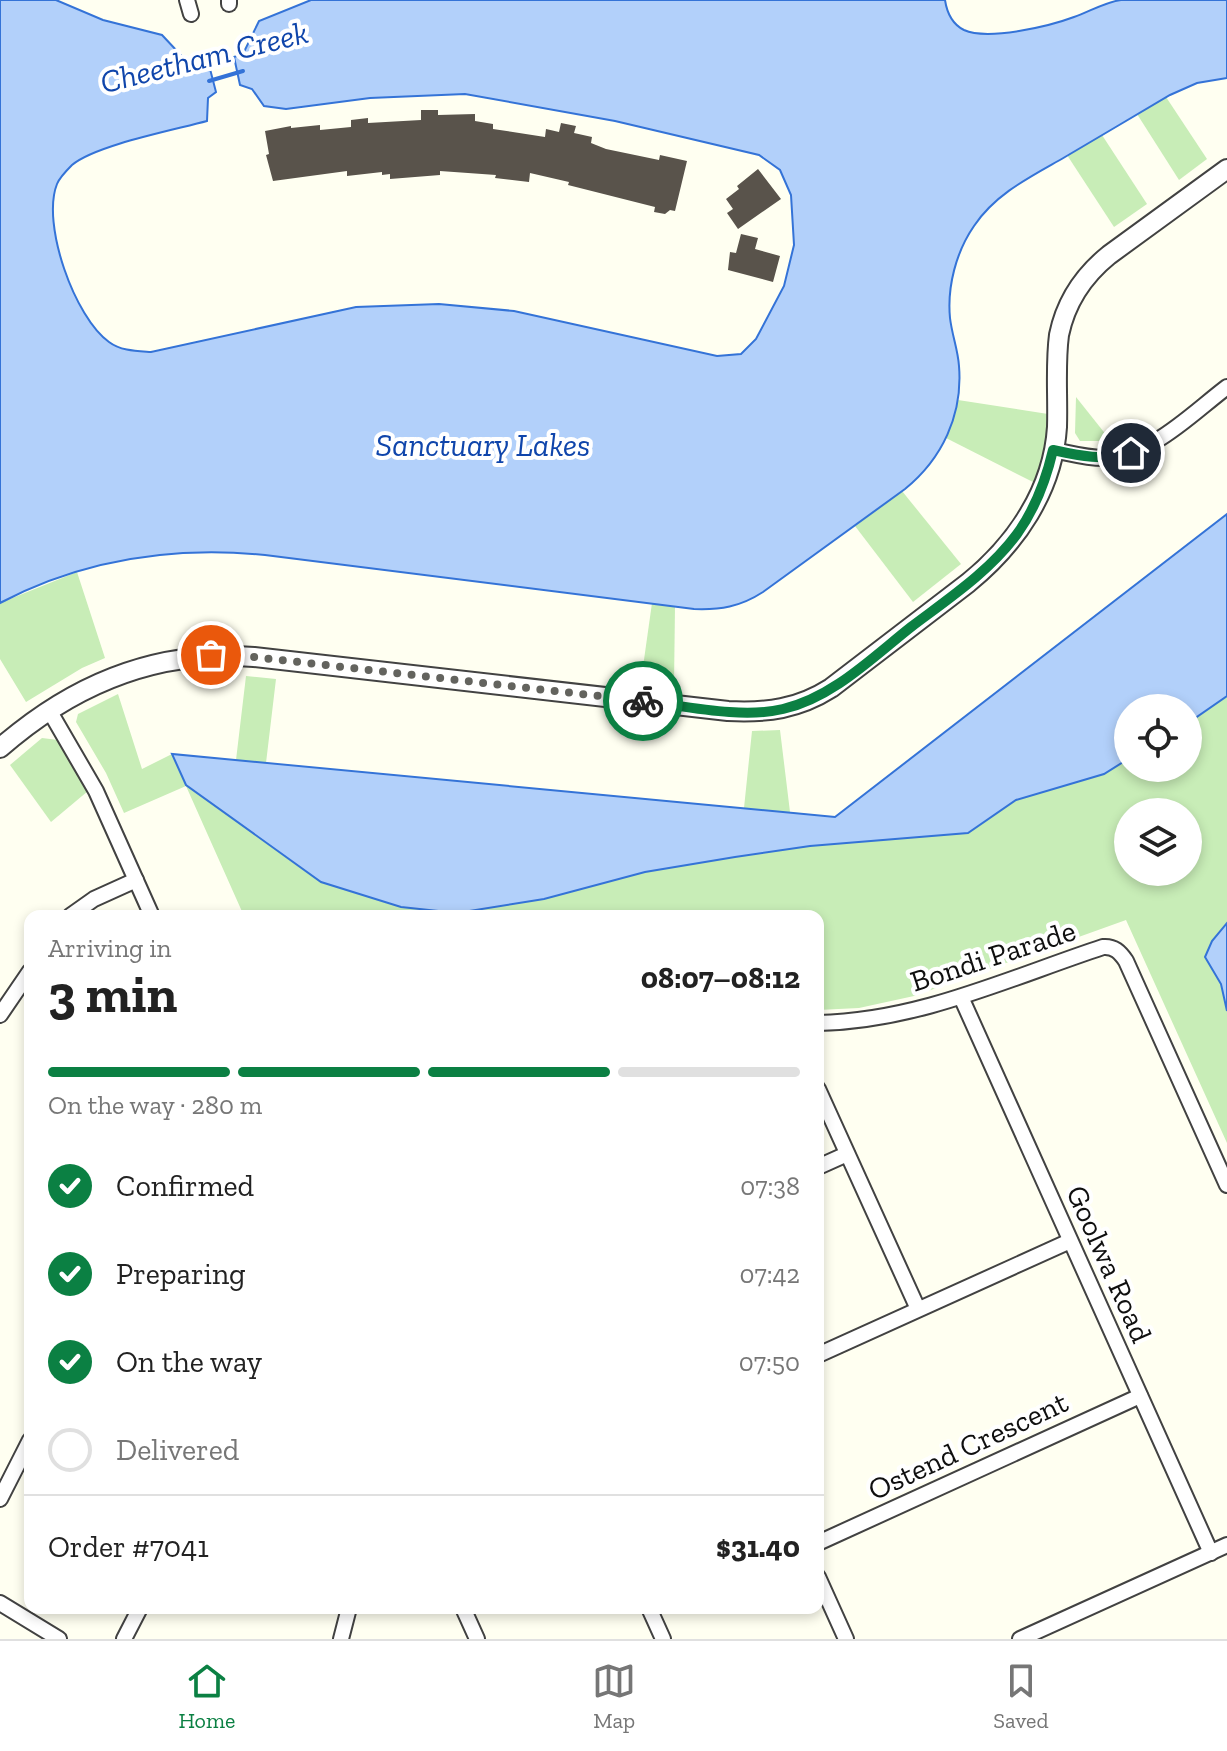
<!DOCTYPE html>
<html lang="en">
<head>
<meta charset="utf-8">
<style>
  :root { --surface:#fff; --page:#f6f6f6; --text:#222; --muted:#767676; --line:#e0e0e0; --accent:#0b8043 }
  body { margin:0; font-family:"Zilla Slab",serif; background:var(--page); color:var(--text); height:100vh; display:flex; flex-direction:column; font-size:30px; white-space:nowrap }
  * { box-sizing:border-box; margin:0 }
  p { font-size:26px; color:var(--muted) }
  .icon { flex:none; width:44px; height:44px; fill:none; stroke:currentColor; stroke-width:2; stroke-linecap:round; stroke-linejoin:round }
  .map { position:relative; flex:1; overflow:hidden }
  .drawer { position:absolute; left:24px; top:910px; width:800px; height:704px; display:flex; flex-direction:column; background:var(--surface); border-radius:16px; box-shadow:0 4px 12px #0003 }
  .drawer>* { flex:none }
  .tools { position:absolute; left:1114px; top:694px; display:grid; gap:16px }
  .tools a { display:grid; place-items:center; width:88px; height:88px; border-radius:50%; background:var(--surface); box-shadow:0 4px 12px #0003; font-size:40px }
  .pin { position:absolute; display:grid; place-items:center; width:68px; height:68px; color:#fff; margin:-34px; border:4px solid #fff; border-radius:50%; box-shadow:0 2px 8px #0007 }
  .courier { position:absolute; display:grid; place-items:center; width:80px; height:80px; margin:-40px; border:6px solid #0b8043; border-radius:50%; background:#fff; color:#222; box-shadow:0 2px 10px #0007 }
  .headline em { font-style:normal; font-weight:800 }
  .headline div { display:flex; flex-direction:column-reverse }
  .headline { display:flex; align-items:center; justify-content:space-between; height:136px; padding:0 24px }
  h1 { font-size:52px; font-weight:800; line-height:60px }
  .bar { display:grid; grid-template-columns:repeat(4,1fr); gap:12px 8px; align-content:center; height:96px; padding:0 24px }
  .bar i { height:10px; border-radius:6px; background:var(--line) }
  .bar .selected { background:var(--accent) }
  .bar p { grid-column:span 4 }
  .line { display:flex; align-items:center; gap:20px; padding:0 24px; border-top:2px solid var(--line) }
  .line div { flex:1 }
  ol { padding:0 24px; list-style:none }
  li { display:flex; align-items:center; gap:24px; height:88px }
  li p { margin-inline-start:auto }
  li .icon { padding:8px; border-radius:50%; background:var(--accent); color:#fff; stroke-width:4 }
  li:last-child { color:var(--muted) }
  li i { width:44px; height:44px; border:4px solid var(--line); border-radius:50% }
  .dock { display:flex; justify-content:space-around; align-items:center; height:112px; border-top:2px solid var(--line); background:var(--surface); font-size:22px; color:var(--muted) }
  .dock a { display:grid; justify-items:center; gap:4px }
  .dock .selected { color:var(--accent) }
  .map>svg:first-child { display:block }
</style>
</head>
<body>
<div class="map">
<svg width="1227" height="1639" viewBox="0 0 1227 1639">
  <rect width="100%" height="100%" fill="#fffff1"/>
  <g fill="#c8edb7" fill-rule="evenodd">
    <path d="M1166 97 1207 159 1179 180 1137 114Z"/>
    <path d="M1102 135 1147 204 1114 227 1067 155Z"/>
    <path d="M1076 397 1111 441H1080L1075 433Z"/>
    <path d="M958 400 1048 414 1045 457 1037 484 946 438Z"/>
    <path d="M902 491 961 564 913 602 855 526Z"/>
    <path d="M1227 514V1143L1126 920 914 996 859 1008 818 1010V916H244L186 786 124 813 106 773 76 722 78 714 118 694 142 769 172 754 236 760 246 676 276 679 266 763 744 808 752 731 780 730 790 812 835 817ZM1128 708H1188V768H1128ZM1128 812H1188V872H1128Z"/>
    <path d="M77 572 105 658 82 668 26 702 0 659V603Z"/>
    <path d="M652 603 675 606 674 685 641 681Z"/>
    <path d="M42 738 58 740 88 791 51 822 10 765Z"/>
  </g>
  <g fill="#b2d0fa" stroke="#3473d7" stroke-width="2">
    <path d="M0 0H56L103 20 162 35 191 66 209 65 216 92 208 98 207 121C174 130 96 145 72 165 68 169 59 179 57 184 41 224 75 318 109 342 121 351 136 351 151 352L356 307 439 304 514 311 717 356 741 354 756 339 784 286 794 245 791 195 780 170 759 155 615 121 465 94 370 98 286 109 264 106 252 89 240 85 234 57 243 54 259 21 311 0H945C947 13 952 24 964 30 988 41 1050 26 1074 17 1089 12 1105 2 1121 0 1155 0 1192 0 1227 0V78L1197 83 1170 95C1135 116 1100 136 1065 157 1032 176 996 193 974 226 956 252 947 287 950 318 952 335 958 350 959 366 963 415 942 459 905 489L763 592C740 607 720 610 694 609L265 555C173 546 82 560 0 603Z"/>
    <path d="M1227 514V696L1188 723V708H1128V759L1104 774 1016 800 968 833 810 846 735 857 645 872 544 899 457 913 401 907 321 882 186 785 172 754 835 817Z"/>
    <path d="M1227 923V1011L1221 984 1205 957 1212 941Z"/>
  </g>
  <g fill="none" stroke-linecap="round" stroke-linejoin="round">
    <path stroke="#3473d7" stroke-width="4" d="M209 81 243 71"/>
  </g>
  <g fill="#59534b">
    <path d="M421 110H438V115L475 114V121L493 124V129L545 137 546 129 559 132 561 123 576 126 574 133 592 137 591 143 606 149 659 160 660 155 687 161 675 211 670 210 665 214 654 212 655 207 568 185 569 182 530 173 529 182 495 178 496 175 440 171V175L390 179V174L382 175V172L347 176V171L273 181 266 155 269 154 265 131 291 126V128L320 125V130L351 127V120L368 118V123L421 120Z"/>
    <path d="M758 169 781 199 738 229 727 213 733 209 726 199 739 189 737 186Z"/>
    <path d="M741 234 758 238 755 249 780 256 773 282 728 270 730 252 736 253Z"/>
  </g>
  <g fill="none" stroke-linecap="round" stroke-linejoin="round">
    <g stroke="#424242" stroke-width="18">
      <g id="minor">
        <path d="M187 0 191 14"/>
        <path d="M229 0V4"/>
        <path d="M1053 450C1069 453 1086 458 1103 458 1152 456 1190 415 1227 387"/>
        <path d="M49 710 96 791 152 916"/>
        <path d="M70 916 94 899 136 880"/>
        <path d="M961 997 1211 1553"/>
        <path d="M0 1015 30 971"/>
        <path d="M818 1023C919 1021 1009 978 1103 947 1114 946 1120 952 1126 961L1227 1185"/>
        <path d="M818 1089 918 1309"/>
        <path d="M818 1167 847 1154"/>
        <path d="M818 1355 1070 1241"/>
        <path d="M0 1499 30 1440"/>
        <path d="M818 1543 1140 1396"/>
        <path d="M818 1577 846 1639"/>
        <path d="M0 1603 59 1639"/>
        <path d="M463 1608 477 1639"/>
        <path d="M649 1608 663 1639"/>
        <path d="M124 1639 140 1608"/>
        <path d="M341 1639 349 1608"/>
        <path d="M1020 1639 1227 1545"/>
      </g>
    </g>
    <g stroke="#424242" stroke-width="22">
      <path id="tertiary" d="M0 748C73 684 156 649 254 657L728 711C767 713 798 709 831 688L968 583C1016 544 1053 490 1057 427 1058 396 1055 365 1059 335 1066 301 1083 276 1109 255L1227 169"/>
    </g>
    <use href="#minor" stroke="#fff" stroke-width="14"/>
    <use href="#tertiary" stroke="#fff" stroke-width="18"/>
  </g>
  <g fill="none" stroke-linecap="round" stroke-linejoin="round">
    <path stroke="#63635e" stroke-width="8" stroke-dasharray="0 14.4" d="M211 655 254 657 643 701"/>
    <path stroke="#0b8043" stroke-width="10" d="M643 701C685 706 742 719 783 709 832 698 873 657 911 627 948 599 989 572 1017 534 1035 509 1046 480 1053 450 1080 456 1104 461 1131 453"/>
  </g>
  <g text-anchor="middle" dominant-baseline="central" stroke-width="8" stroke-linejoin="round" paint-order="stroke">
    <g font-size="30" fill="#0f0f0f" stroke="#fff">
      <text transform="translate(993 956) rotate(-18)">Bondi Parade</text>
      <text transform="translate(1109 1264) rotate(66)">Goolwa Road</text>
      <text transform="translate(968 1446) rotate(-25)">Ostend Crescent</text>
    </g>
    <g font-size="32" font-style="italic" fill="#0f45ab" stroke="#fff">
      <text transform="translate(204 57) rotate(-14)">Cheetham Creek</text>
      <text x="483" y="445">Sanctuary Lakes</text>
    </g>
  </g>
</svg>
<div class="tools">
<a><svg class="icon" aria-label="locate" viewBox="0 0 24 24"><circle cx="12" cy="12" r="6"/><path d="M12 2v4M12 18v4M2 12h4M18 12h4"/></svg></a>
<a><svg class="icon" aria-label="layers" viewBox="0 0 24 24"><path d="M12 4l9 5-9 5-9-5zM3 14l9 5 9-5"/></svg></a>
</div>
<div class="pin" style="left:211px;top:655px;background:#ea580c"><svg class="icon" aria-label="bag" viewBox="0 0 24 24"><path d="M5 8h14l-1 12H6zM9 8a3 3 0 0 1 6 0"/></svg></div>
<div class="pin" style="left:1131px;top:453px;background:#1f2937"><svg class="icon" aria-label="home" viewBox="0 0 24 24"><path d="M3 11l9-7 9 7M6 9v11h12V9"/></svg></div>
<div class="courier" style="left:643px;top:701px"><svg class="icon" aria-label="bike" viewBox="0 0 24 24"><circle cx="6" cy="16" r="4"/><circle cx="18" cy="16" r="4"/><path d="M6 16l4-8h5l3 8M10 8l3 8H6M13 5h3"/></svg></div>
<section class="drawer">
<div class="headline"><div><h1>3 min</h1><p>Arriving in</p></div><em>08:07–08:12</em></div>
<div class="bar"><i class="selected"></i><i class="selected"></i><i class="selected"></i><i></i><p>On the way · 280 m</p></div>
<ol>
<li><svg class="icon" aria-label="check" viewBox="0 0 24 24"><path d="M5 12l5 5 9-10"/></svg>Confirmed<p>07:38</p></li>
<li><svg class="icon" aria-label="check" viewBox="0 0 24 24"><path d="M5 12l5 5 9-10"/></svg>Preparing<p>07:42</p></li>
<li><svg class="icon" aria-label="check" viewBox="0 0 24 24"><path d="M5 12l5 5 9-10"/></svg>On the way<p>07:50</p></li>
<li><i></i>Delivered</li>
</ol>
<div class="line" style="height:104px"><div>Order #7041</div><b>$31.40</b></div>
</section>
</div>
<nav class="dock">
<a class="selected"><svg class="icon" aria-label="home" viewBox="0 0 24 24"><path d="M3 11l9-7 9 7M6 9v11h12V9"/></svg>Home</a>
<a><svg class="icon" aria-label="map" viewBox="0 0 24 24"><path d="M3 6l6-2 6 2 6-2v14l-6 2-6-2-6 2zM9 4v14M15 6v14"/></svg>Map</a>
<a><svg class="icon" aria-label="saved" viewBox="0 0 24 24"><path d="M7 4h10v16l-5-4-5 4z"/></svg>Saved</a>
</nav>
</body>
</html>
